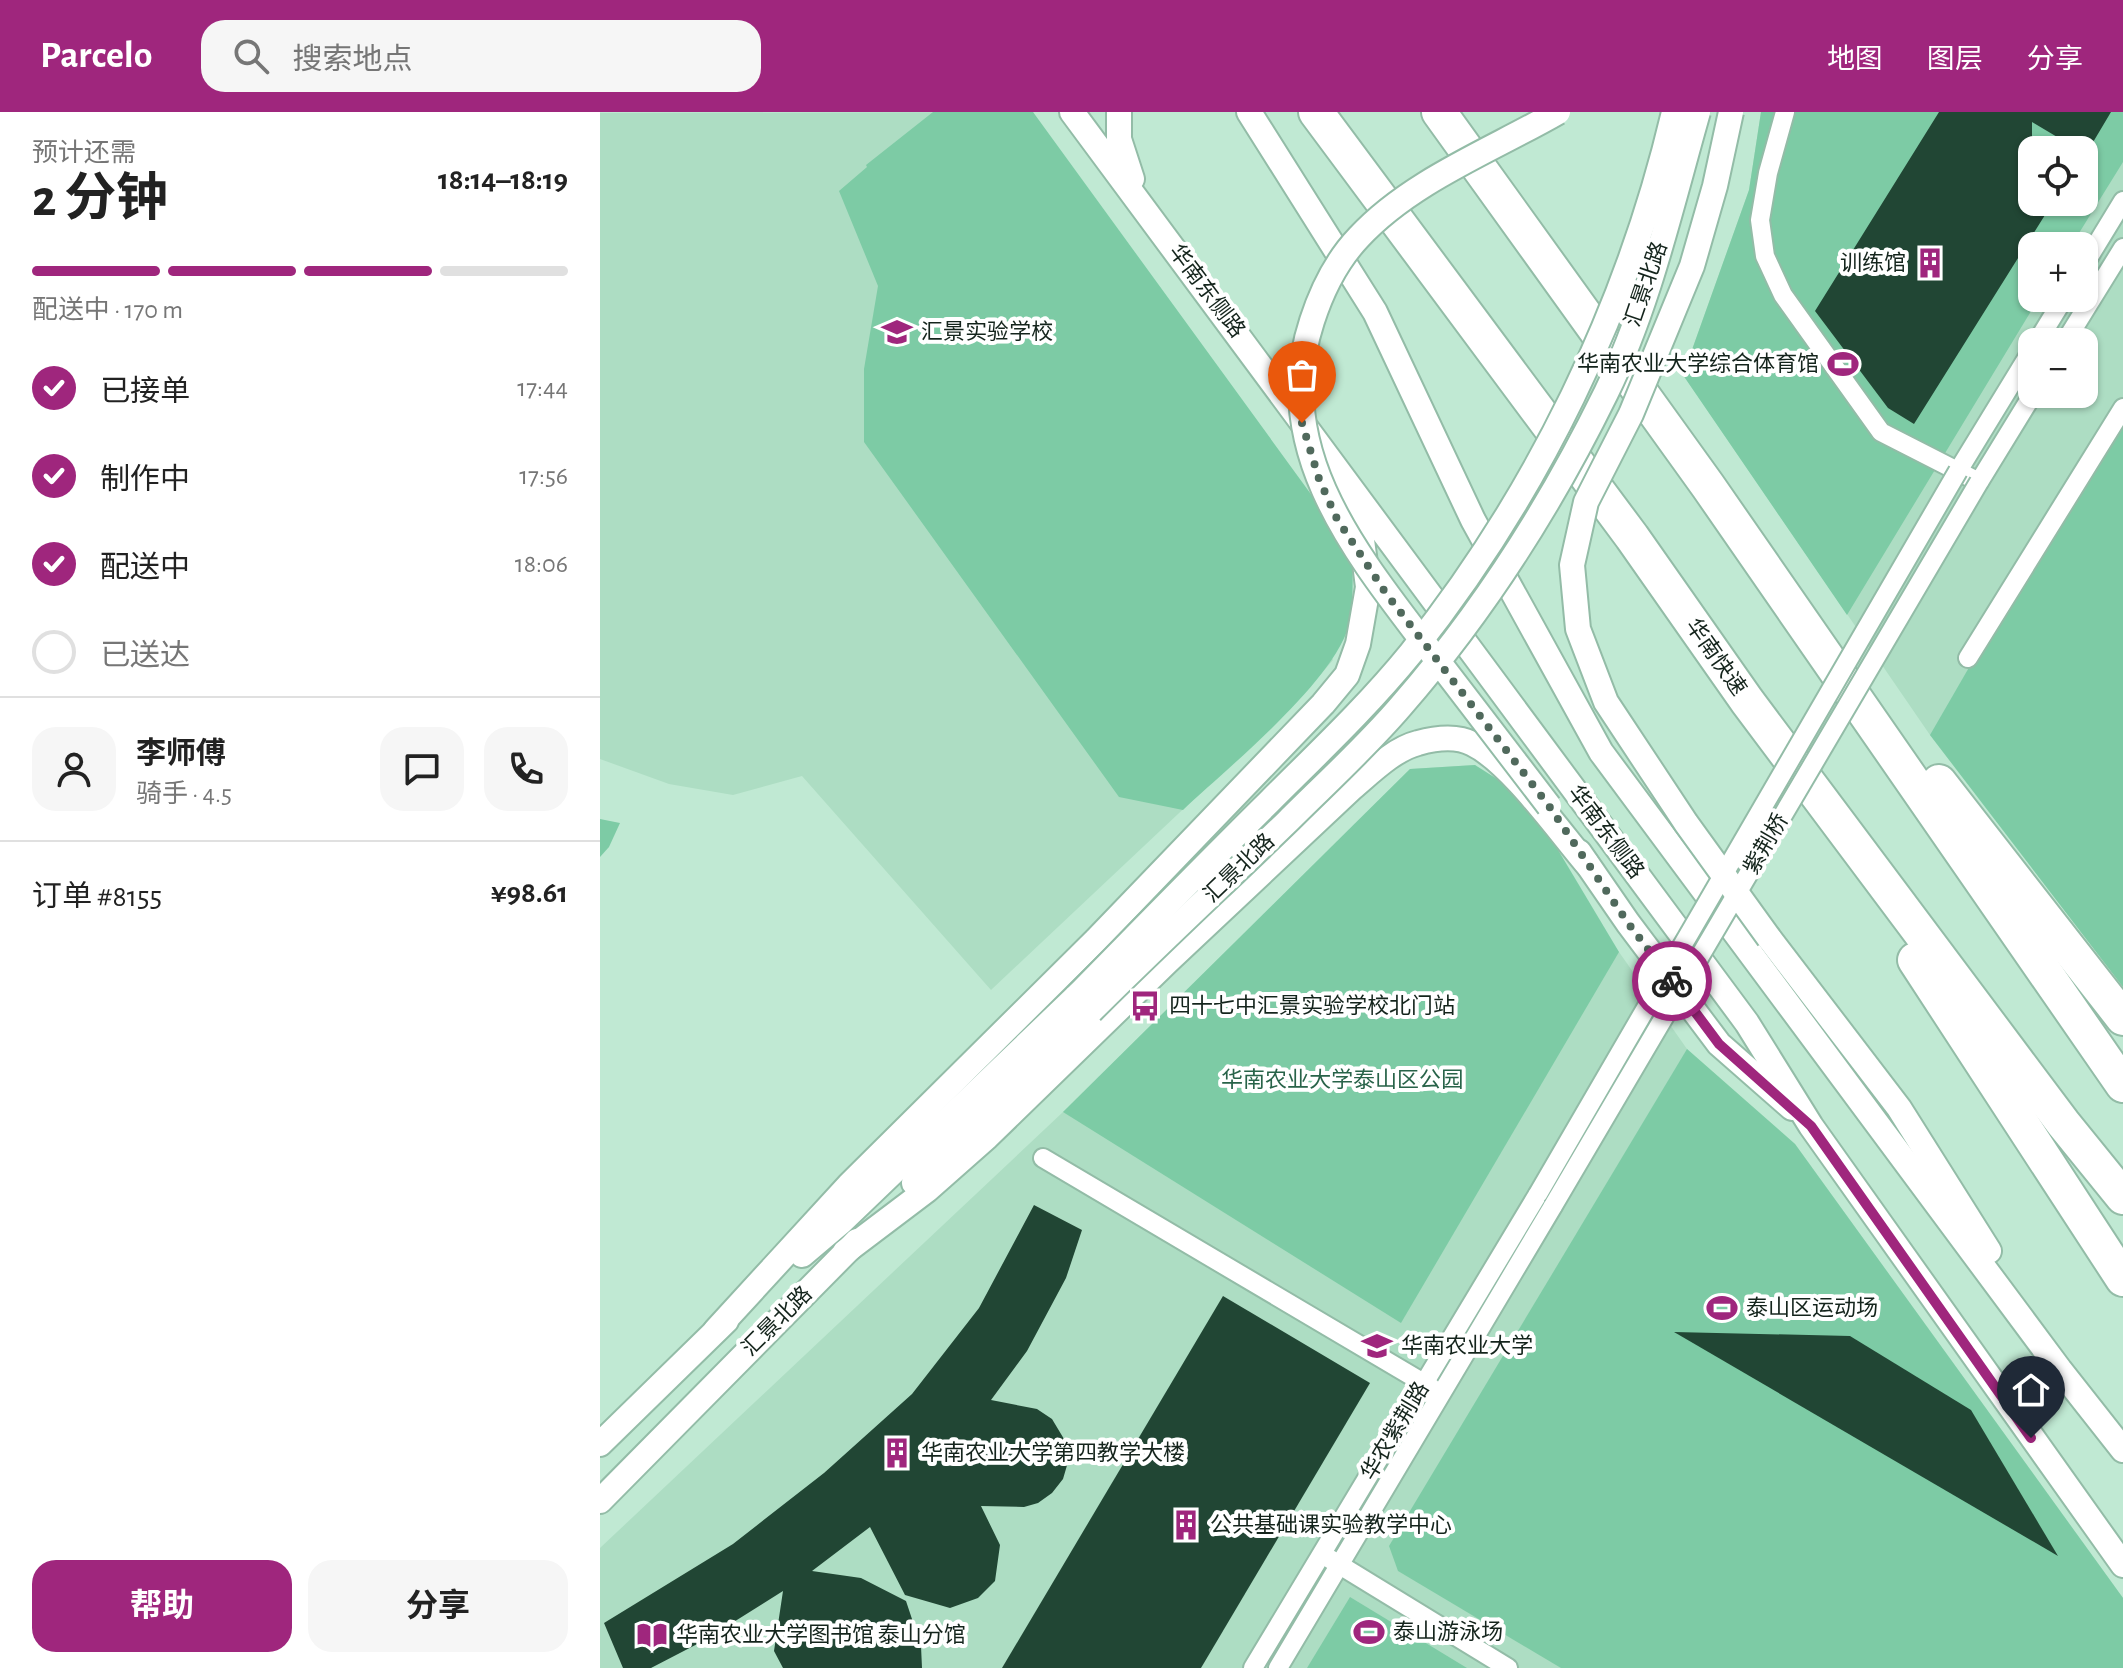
<!DOCTYPE html>
<html lang="zh">
<head>
<meta charset="utf-8">
<style>
  :root { --surface:#fff; --page:#f6f6f6; --text:#222; --muted:#767676; --line:#e0e0e0; --accent:#9f267d }
  body { margin:0; font-family:"Alegreya Sans","Noto Sans SC",sans-serif; background:var(--page); color:var(--text); height:100vh; display:flex; flex-direction:column; font-size:30px; white-space:nowrap }
  * { box-sizing:border-box; margin:0 }
  p { font-size:26px; color:var(--muted) }
  .icon { flex:none; width:44px; height:44px; fill:none; stroke:currentColor; stroke-width:2; stroke-linecap:round; stroke-linejoin:round }
  .map { position:relative; flex:1; overflow:hidden }
  .details { display:flex; flex-direction:column; background:var(--surface); width:600px }
  .details>* { flex:none }
  .buttons { position:absolute; left:1418px; top:24px; display:grid; gap:16px }
  .buttons a { display:grid; place-items:center; width:80px; height:80px; border-radius:16px; background:var(--surface); box-shadow:0 2px 6px #0004; font-size:40px }
  .pin { position:absolute; display:grid; place-items:center; width:68px; height:68px; color:#fff; margin:-82px -34px; border-radius:50% 50% 50% 0; rotate:-45deg; box-shadow:0 0 8px #0007 }
  .pin .icon { rotate:45deg }
  .courier { position:absolute; display:grid; place-items:center; width:80px; height:80px; margin:-40px; border:6px solid #9f267d; border-radius:50%; background:#fff; color:#222; box-shadow:0 2px 10px #0007 }
  .head em { font-style:normal; font-weight:700 }
  .head div { display:flex; flex-direction:column-reverse }
  .head { display:flex; align-items:center; justify-content:space-between; height:136px; padding:0 32px }
  h1 { font-size:52px; font-weight:700; line-height:60px }
  .bar { display:grid; grid-template-columns:repeat(4,1fr); gap:12px 8px; align-content:center; height:96px; padding:0 32px }
  .bar i { height:10px; border-radius:6px; background:var(--line) }
  .bar .current { background:var(--accent) }
  .bar p { grid-column:span 4 }
  .line { display:flex; align-items:center; gap:20px; padding:0 32px; border-top:2px solid var(--line) }
  .line div { flex:1 }
  .round { display:grid; place-items:center; flex:none; width:84px; height:84px; border-radius:24px; background:var(--page) }
  ol { padding:0 32px; list-style:none }
  li { display:flex; align-items:center; gap:24px; height:88px }
  li p { margin-inline-start:auto }
  li .icon { padding:8px; border-radius:50%; background:var(--accent); color:#fff; stroke-width:4 }
  li:last-child { color:var(--muted) }
  li i { width:44px; height:44px; border:4px solid var(--line); border-radius:50% }
  .action { display:flex; gap:16px; margin-top:auto; padding:16px 32px }
  .action a { flex:1; height:92px; border-radius:24px; background:var(--accent); color:#fff; font-size:32px; font-weight:700; line-height:92px; text-align:center }
  .action a+a { background:var(--page); color:var(--text) }
  header { display:flex; align-items:center; gap:48px; box-sizing:border-box; height:112px; padding:0 40px; background:var(--accent); color:#fff }
  header strong { font-size:38px }
  nav { display:flex; gap:44px; margin-inline-start:auto; font-size:28px }
  .search { width:560px; height:72px; background:var(--page); display:flex; align-items:center; gap:20px; box-sizing:border-box; padding:0 28px; border-radius:24px; color:var(--muted); font-size:30px }
  main { display:flex; flex:1; min-height:0 }
  .map>svg:first-child { display:block }
</style>
</head>
<body>
<header>
<strong>Parcelo</strong>
<div class="search"><svg class="icon" aria-label="search" viewBox="0 0 24 24"><circle cx="10" cy="10" r="6"/><path d="M15 15l6 6"/></svg>搜索地点</div>
<nav><a>地图</a><a>图层</a><a>分享</a></nav>
</header>
<main>
<section class="details">
<div class="head"><div><h1>2 分钟</h1><p>预计还需</p></div><em>18:14–18:19</em></div>
<div class="bar"><i class="current"></i><i class="current"></i><i class="current"></i><i></i><p>配送中 · 170 m</p></div>
<ol>
<li><svg class="icon" aria-label="check" viewBox="0 0 24 24"><path d="M5 12l5 5 9-10"/></svg>已接单<p>17:44</p></li>
<li><svg class="icon" aria-label="check" viewBox="0 0 24 24"><path d="M5 12l5 5 9-10"/></svg>制作中<p>17:56</p></li>
<li><svg class="icon" aria-label="check" viewBox="0 0 24 24"><path d="M5 12l5 5 9-10"/></svg>配送中<p>18:06</p></li>
<li><i></i>已送达</li>
</ol>
<div class="line" style="height:144px"><a class="round"><svg class="icon" aria-label="person" viewBox="0 0 24 24"><circle cx="12" cy="8" r="4"/><path d="M4 21q1-7 8-7t8 7"/></svg></a><div><b>李师傅</b><p>骑手 · 4.5</p></div><a class="round"><svg class="icon" aria-label="chat" viewBox="0 0 24 24"><path d="M4 5h16v11H9l-5 4z"/></svg></a><a class="round"><svg class="icon" aria-label="phone" viewBox="0 0 24 24"><path d="M5 4h4l2 5-3 2q2 4 5 5l2-3 5 2v4C11 20 4 13 5 4z"/></svg></a></div>
<div class="line" style="height:104px"><div>订单 #8155</div><b>¥98.61</b></div>
<div class="action"><a>帮助</a><a>分享</a></div>
</section>
<div class="map">
<svg width="1523" height="1556" viewBox="0 0 1523 1556">
  <rect width="100%" height="100%" fill="#c0e9d3"/>
  <g fill="#adddc3" fill-rule="evenodd">
    <path d="M433 0 733 548 697 590 391 878 202 664 133 683 69 672 0 647V1Z"/>
    <path d="M1161 0H1523V875L1330 623 1083 263 1149 78ZM1432 38H1484V90H1432ZM1432 134H1484V186H1432ZM1432 230H1484V282H1432Z"/>
    <path d="M875 653 1019 840 1087 937 1195 1032 1523 1486V1556H0V1436L463 1000 810 657Z"/>
  </g>
  <g fill="#7dcba5" fill-rule="evenodd">
    <path d="M333 0H433L753 440C752 462 754 487 750 509 738 567 627 656 583 698L519 685 264 330V257L278 174 239 79 267 55 266 53Z"/>
    <path d="M1161 0H1523V50L1471 134H1432V186H1439L1247 503 1083 263 1149 78ZM1432 38H1484V90H1432Z"/>
    <path d="M1523 289V875L1330 623Z"/>
    <path d="M875 653 927 686 1019 840 801 1211 463 1000 810 657Z"/>
    <path d="M0 707 20 711 9 735 0 745Z"/>
    <path d="M1087 937 1195 1032 1523 1486V1556H961L798 1459 789 1434Z"/>
    <path d="M750 1485 867 1556H707Z"/>
  </g>
  <g fill="#214634">
    <path d="M1339 0H1511L1486 42 1484 38H1479L1432 10V79L1425 90 1445 103 1314 312 1288 296 1215 199Z"/>
    <path d="M434 1093 482 1118 466 1166 427 1239 391 1288 437 1297 452 1307 467 1332 468 1350 463 1367 452 1381 438 1391 424 1395 381 1394 400 1433 395 1469 378 1486 350 1496 305 1483 270 1415 212 1459 261 1466 306 1489 321 1534 322 1556H183L174 1539 183 1479 105 1528 51 1556H23L4 1511 133 1432 224 1361 312 1282 379 1196Z"/>
    <path d="M623 1184 770 1271 601 1556H402Z"/>
    <path d="M1074 1220 1250 1224 1371 1298 1458 1444Z"/>
  </g>
  <g fill="none" stroke-linecap="round" stroke-linejoin="round">
    <g stroke="#93bca7" stroke-width="22">
      <g id="minor">
        <path d="M1185 0 1168 61 1160 108 1165 144 1183 183 1281 320 1379 370 1433 282"/>
        <path d="M1484 153 1523 89"/>
        <path d="M1437 230 1464 186"/>
        <path d="M1465 230 1523 136"/>
        <path d="M1358 359 1432 238"/>
        <path d="M1368 546 1523 296"/>
        <path d="M443 1046 832 1276"/>
        <path d="M730 1447 908 1556"/>
        <path d="M653 1556 938 1082"/>
        <path d="M678 1556 953 1094"/>
      </g>
    </g>
    <g stroke="#93bca7" stroke-width="28">
      <g id="tertiary">
        <path d="M472 0 1147 911 1211 1014 1523 1453"/>
        <path d="M519 0V27L532 67"/>
        <path d="M649 0 775 200 873 408 1001 640 1460 1258 1523 1338"/>
        <path d="M979 740 1028 811 1119 932 1192 996"/>
        <path d="M1169 826 1299 996 1389 1139"/>
        <path d="M314 1071 491 899"/>
        <path d="M245 1140 327 1078 387 1025 567 850 752 676C771 660 794 637 818 631 836 626 856 623 873 632 910 650 958 718 987 752"/>
        <path d="M202 1143 241 1110 477 884"/>
        <path d="M116 1218 249 1073 496 828 723 592 747 563 758 532 768 475 761 420 741 378"/>
        <path d="M0 1332 126 1209"/>
        <path d="M0 1389 257 1129"/>
      </g>
    </g>
    <g stroke="#93bca7" stroke-width="38">
      <g id="motorway">
        <path d="M716 0 1032 425 1147 589 1463 1011 1523 1085"/>
        <path d="M839 0 1108 374 1523 973"/>
        <path d="M1339 670 1523 906"/>
        <path d="M1315 848 1523 1167"/>
      </g>
    </g>
    <use href="#minor" stroke="#fff" stroke-width="18"/>
    <use href="#tertiary" stroke="#fff" stroke-width="24"/>
    <use href="#motorway" stroke="#fff" stroke-width="34"/>
    <g stroke="#93bca7" stroke-width="22" stroke-linecap="butt">
      <g id="minor-bridge">
        <path d="M938 1082 1358 359"/>
        <path d="M953 1094 1379 370"/>
      </g>
    </g>
    <g stroke="#93bca7" stroke-width="28" stroke-linecap="butt">
      <g id="tertiary-bridge">
        <path d="M1131 0 1115 74 1092 154 1031 302 986 390 972 453 978 517 1006 590 1086 711 1169 826"/>
        <path d="M949 694C910 643 870 591 831 540 758 444 669 338 712 209 722 178 737 148 759 125 811 69 892 38 958 0"/>
        <path d="M477 884C541 819 604 754 669 690 717 642 768 594 811 541 937 383 1028 196 1074 0"/>
        <path d="M491 899C555 835 622 773 687 710 725 672 766 635 801 594 883 500 951 393 1006 281 1049 193 1071 94 1098 0"/>
      </g>
    </g>
    <use href="#minor-bridge" stroke="#fff" stroke-width="18"/>
    <use href="#tertiary-bridge" stroke="#fff" stroke-width="24"/>
  </g>
  <g fill="none" stroke-linecap="round" stroke-linejoin="round">
    <path stroke="#50695c" stroke-width="8" stroke-dasharray="0 14.4" d="M702 311 719 367 737 407 753 431 785 480 949 694 1028 811 1072 869"/>
    <path stroke="#9f267d" stroke-width="10" d="M1072 869 1119 932 1211 1014 1431 1326"/>
  </g>
  <defs>
    <g id="building-bare" transform="scale(2.4)"><path d="M-4-6H4V6H1V3H-1V6H-4ZM-2.5-4.3h1.7v1.8h-1.7ZM.8-4.3h1.7v1.8H.8ZM-2.5-1h1.7V.8h-1.7ZM.8-1h1.7V.8H.8Z" fill="#9f267d" stroke="#fff" stroke-width="2.5" paint-order="stroke"/></g>
    <g id="school-bare" transform="scale(2.4)"><path d="M0-5L7-2L0 1L-7-2ZM-4 1L0 2.5L4 1V4Q0 6-4 4Z" fill="#9f267d" stroke="#fff" stroke-width="2.5" paint-order="stroke"/></g>
    <g id="stadium-bare" transform="scale(2.4)"><path d="M0-5a6.5 5 0 1 0 0 10a6.5 5 0 1 0 0-10ZM-3.5-1.8h7v3.6h-7Z" fill="#9f267d" stroke="#fff" stroke-width="2.5" paint-order="stroke"/></g>
    <g id="bus-bare" transform="scale(2.4)"><path d="M-5-6H5V4H4V6H2V4H-2V6H-4V4H-5ZM-3.5-4V0h7V-4ZM-3.5 1.2v1.5H-2V1.2ZM2 1.2v1.5H3.5V1.2Z" fill="#9f267d" stroke="#fff" stroke-width="2.5" paint-order="stroke"/></g>
    <g id="university-bare" transform="scale(2.4)"><path d="M0-5L7-2L0 1L-7-2ZM-4 1L0 2.5L4 1V4Q0 6-4 4Z" fill="#9f267d" stroke="#fff" stroke-width="2.5" paint-order="stroke"/></g>
    <g id="library-bare" transform="scale(2.4)"><path d="M-6-4Q-3-5.5-.7-3.5V5Q-3 3-6 4ZM6-4Q3-5.5 .7-3.5V5Q3 3 6 4Z" fill="#9f267d" stroke="#fff" stroke-width="2.5" paint-order="stroke"/></g>
  </defs>
  <g fill-rule="evenodd">
    <use href="#building-bare" x="1330" y="151"/>
    <use href="#school-bare" x="297" y="220"/>
    <use href="#stadium-bare" x="1243" y="252"/>
    <use href="#bus-bare" x="545" y="894"/>
    <use href="#stadium-bare" x="1122" y="1196"/>
    <use href="#university-bare" x="777" y="1234"/>
    <use href="#building-bare" x="297" y="1341"/>
    <use href="#building-bare" x="586" y="1413"/>
    <use href="#stadium-bare" x="769" y="1520"/>
    <use href="#library-bare" x="52" y="1523"/>
  </g>
  <g text-anchor="middle" dominant-baseline="central" stroke-width="8" stroke-linejoin="round" paint-order="stroke">
    <g font-size="22" fill="#14241c" stroke="#fff" text-anchor="start">
      <text x="1306" y="151" text-anchor="end">训练馆</text>
      <text x="321" y="220">汇景实验学校</text>
      <text x="1219" y="252" text-anchor="end">华南农业大学综合体育馆</text>
      <text x="569" y="894">四十七中汇景实验学校北门站</text>
      <text x="1146" y="1196">泰山区运动场</text>
      <text x="801" y="1234">华南农业大学</text>
      <text x="321" y="1341">华南农业大学第四教学大楼</text>
      <text x="610" y="1413">公共基础课实验教学中心</text>
      <text x="793" y="1520">泰山游泳场</text>
      <text x="76" y="1523">华南农业大学图书馆 泰山分馆</text>
    </g>
    <g font-size="22" fill="#14241c" stroke="#fff">
      <text transform="translate(1046 172) rotate(-71)">汇景北路</text>
      <text transform="translate(607 179) rotate(53)">华南东侧路</text>
      <text transform="translate(1116 545) rotate(55)">华南快速</text>
      <text transform="translate(1006 720) rotate(53)">华南东侧路</text>
      <text transform="translate(1166 732) rotate(-60)">紫荆桥</text>
      <text transform="translate(639 756) rotate(-44)">汇景北路</text>
      <text transform="translate(177 1209) rotate(-45)">汇景北路</text>
      <text transform="translate(795 1319) rotate(-59)">华农紫荆路</text>
    </g>
    <g font-size="22" fill="#286349" stroke="#fff">
      <text x="742" y="968">华南农业大学泰山区公园</text>
    </g>
  </g>
</svg>
<div class="buttons">
<a><svg class="icon" aria-label="locate" viewBox="0 0 24 24"><circle cx="12" cy="12" r="6"/><path d="M12 2v4M12 18v4M2 12h4M18 12h4"/></svg></a>
<a>+</a>
<a>−</a>
</div>
<div class="pin" style="left:702px;top:311px;background:#ea580c"><svg class="icon" aria-label="bag" viewBox="0 0 24 24"><path d="M5 8h14l-1 12H6zM9 8a3 3 0 0 1 6 0"/></svg></div>
<div class="pin" style="left:1431px;top:1326px;background:#1f2937"><svg class="icon" aria-label="home" viewBox="0 0 24 24"><path d="M3 11l9-7 9 7M6 9v11h12V9"/></svg></div>
<div class="courier" style="left:1072px;top:869px"><svg class="icon" aria-label="bike" viewBox="0 0 24 24"><circle cx="6" cy="16" r="4"/><circle cx="18" cy="16" r="4"/><path d="M6 16l4-8h5l3 8M10 8l3 8H6M13 5h3"/></svg></div>
</div>
</main>
</body>
</html>
